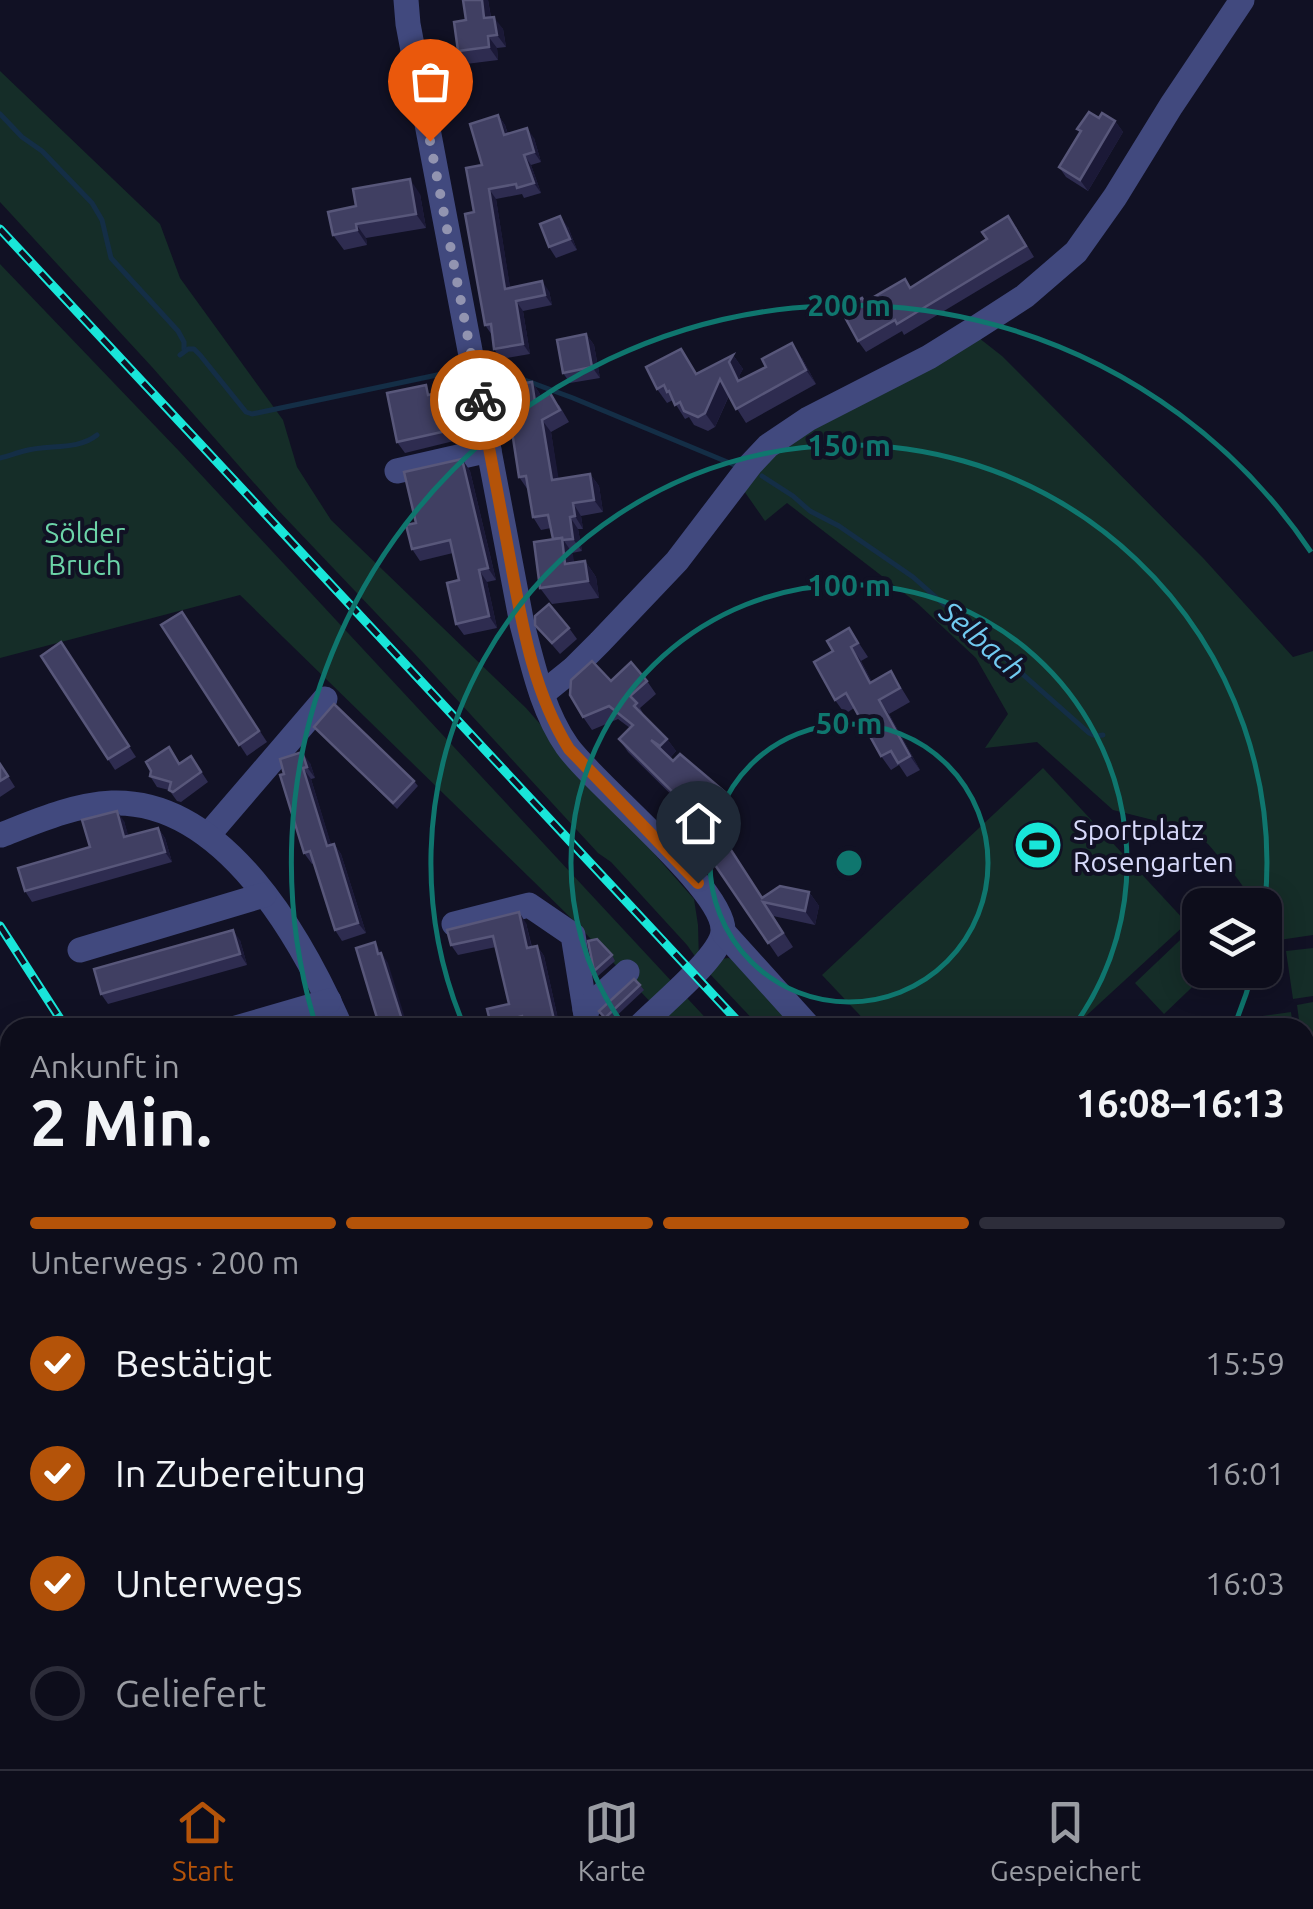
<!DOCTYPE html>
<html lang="de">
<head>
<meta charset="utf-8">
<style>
  :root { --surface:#0d0d1b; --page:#1b1b28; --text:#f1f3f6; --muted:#9a9ca3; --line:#2d2d3a; --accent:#b45309 }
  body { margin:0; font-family:Ubuntu,sans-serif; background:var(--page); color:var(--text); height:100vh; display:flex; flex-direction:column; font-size:38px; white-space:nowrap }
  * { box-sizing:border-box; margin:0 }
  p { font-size:32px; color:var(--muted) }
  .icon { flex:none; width:55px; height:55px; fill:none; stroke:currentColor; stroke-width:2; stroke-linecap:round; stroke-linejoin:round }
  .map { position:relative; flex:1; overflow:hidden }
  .details { position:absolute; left:0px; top:1018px; width:1315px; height:752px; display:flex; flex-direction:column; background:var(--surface); border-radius:30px 30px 0 0; box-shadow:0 5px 25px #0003,0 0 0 2px var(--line) }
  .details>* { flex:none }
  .controls { position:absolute; left:1182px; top:888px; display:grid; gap:20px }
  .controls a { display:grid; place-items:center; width:100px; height:100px; border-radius:20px; background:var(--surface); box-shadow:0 5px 25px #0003,0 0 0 2px var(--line); font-size:50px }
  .pin { position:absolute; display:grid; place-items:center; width:85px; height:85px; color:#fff; margin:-102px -42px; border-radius:50% 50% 50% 0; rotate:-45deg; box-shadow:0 0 10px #0007 }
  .pin .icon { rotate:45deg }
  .courier { position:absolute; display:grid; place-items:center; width:100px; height:100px; margin:-50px; border:8px solid #b45309; border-radius:50%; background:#fff; color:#222; box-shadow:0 2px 12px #0007 }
  .summary em { font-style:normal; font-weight:600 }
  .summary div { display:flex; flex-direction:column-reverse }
  .summary { display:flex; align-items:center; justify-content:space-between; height:170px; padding:0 30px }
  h1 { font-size:65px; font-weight:600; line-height:75px }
  .bar { display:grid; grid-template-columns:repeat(4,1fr); gap:15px 10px; align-content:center; height:120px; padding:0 30px }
  .bar i { height:12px; border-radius:8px; background:var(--line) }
  .bar .current { background:var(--accent) }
  .bar p { grid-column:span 4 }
  ol { padding:0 30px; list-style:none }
  li { display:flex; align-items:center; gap:30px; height:110px }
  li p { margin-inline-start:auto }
  li .icon { padding:10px; border-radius:50%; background:var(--accent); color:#fff; stroke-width:4 }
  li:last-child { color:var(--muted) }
  li i { width:55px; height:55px; border:5px solid var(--line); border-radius:50% }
  .tab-bar { display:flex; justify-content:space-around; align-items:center; height:140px; border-top:2px solid var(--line); background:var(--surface); font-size:28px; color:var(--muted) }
  .tab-bar a { display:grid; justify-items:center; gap:5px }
  .tab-bar .current { color:var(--accent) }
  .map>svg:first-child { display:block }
</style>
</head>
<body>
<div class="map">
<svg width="1313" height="1769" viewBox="0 0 1313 1769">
  <rect width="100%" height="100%" fill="#111124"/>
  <g fill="#152d28">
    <path d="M0 71 160 224 180 278 283 420 297 467 331 520 526 708 694 899 698 925 699 962 687 945 611 862 598 853 414 653 277 509 152 367 0 202Z"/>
    <path d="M0 264 179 451 714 1027H674L572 919 240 595 0 658Z"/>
    <path d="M979 338 1002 356 1204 559 1293 657 1313 651V935L1279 940 1265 919V905H1256L1237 878 1208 844 1185 828 1113 810 1037 742 985 748 1008 714 976 658 917 603 787 503 765 521 742 488 783 442Z"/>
    <path d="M1043 768 1187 923 1074 1027H871L822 975Z"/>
    <path d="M1198 923 1200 970H1210L1164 1014 1135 983Z"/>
    <path d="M1313 948V996L1293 999 1286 951Z"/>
    <path d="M728 958 739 960 805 1027H760L708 972 720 959Z"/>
    <path d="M1313 1002V1124L1305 1066V1028L1300 1027 1297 1005Z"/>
    <path d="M1291 1012 1293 1027H1190V1026Z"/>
    <path d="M1313 1248V1619L1305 1611V1256Z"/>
    <path d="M10 1496V1693L0 1696V1499Z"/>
    <path d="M1305 1661 1313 1670V1769H1177L1169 1760H1305Z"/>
  </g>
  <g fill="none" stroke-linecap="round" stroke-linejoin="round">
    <g stroke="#142e46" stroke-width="5">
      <path d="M0 114 22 137 42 151 92 203 102 220 111 258 178 331 184 342V349"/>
      <path d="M180 355 188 349H194L200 355 246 412 252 414 456 371"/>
      <path d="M489 367 573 398 737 466"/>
      <path d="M0 458C9 456 16 453 24 451 49 444 77 451 97 435"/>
      <path d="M762 476 793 496 810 511 839 526 913 577 1089 733 1096 736 1103 735"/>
      <path d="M0 1688 10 1685"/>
    </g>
    <g stroke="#41497e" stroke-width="25">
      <path d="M406 0 408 24 522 624C533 665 542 710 567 746 595 786 725 889 723 931 722 956 657 1008 638 1028"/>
      <path d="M397 471 489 450"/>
      <path d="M542 694 573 669 600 642 677 561 751 464 768 446 808 419 929 357 974 329 1025 296 1076 252 1115 197 1171 106 1242 0"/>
      <path d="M209 834 325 699"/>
      <path d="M1 835C37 821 73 805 112 803 224 799 302 939 341 1028"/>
      <path d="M454 924 529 905 573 935 588 1028"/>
      <path d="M724 933 810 1028"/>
      <path d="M80 950 264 895"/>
      <path d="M585 1010 627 972"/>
      <path d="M236 1028 329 1001"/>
      <path d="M0 1714 10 1711"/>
      <path d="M70 1760 72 1769"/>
      <path d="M404 1760 409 1769"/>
      <path d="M791 1760 794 1769"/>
      <path d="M1147 1760 1156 1769"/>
      <path d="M1055 1769 1063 1760"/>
    </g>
    <g stroke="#19e6d9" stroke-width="9">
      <g id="rail">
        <path d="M0 229 744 1028"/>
        <path d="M0 926 66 1028"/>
        <path d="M1305 1646 1313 1655"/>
        <path d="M543 1760 549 1769"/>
      </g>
    </g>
    <use href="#rail" stroke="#111124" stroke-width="5" stroke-dasharray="15" stroke-linecap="butt"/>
  </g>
  <g fill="#2e2c50">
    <path d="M463 0H490H488L491 17 503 29 506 47 497 48 498 60 466 64 458 51 466 20Z"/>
    <path d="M498 115 505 125 508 134 534 138 541 162 531 165 541 193 524 198 522 194 496 199 510 288 549 291 552 305 523 311 530 354 501 359 494 349 492 335 485 325 482 165Z"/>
    <path d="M1115 121 1123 132 1088 191 1066 177 1059 167 1080 133 1077 129Z"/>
    <path d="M420 194 426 228 366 238 367 245 344 250 333 235 328 212Z"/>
    <path d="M568 227 577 250 556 258 549 247Z"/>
    <path d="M1016 227 1034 257 904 335 902 331 866 352 858 341 866 302 905 279 911 287Z"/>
    <path d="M586 334 594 345 600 378 570 383 563 373Z"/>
    <path d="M733 355 743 369 739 376 741 379 802 358 816 384 746 423 729 396 715 427 708 431 694 425 689 417 685 419 673 400 667 403 657 389 697 373Z"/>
    <path d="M532 382 540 394 541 398 559 405 569 422 551 432 558 479 590 474 599 486 603 512 581 516 583 529H578L582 551 572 553 574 563 585 561 596 577 599 598 552 604 540 588 553 539 551 528 541 530 533 517 528 490 519 477Z"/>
    <path d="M446 391 454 402 462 439 405 453 397 442 432 394Z"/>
    <path d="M462 459 470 471 496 580 487 582 497 628 464 635 456 624 459 580 453 553 420 561 412 549 416 523Z"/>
    <path d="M182 612 267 742 247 756 161 625Z"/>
    <path d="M535 625 569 628 577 639 560 654Z"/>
    <path d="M849 628 868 657 861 661 872 682 891 671 910 702 889 714 920 770 907 777 899 765 891 770 881 756 854 708 845 714 835 700 833 651Z"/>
    <path d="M61 642 136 757 115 770 41 656Z"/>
    <path d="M611 681H647L656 694 640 708 645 717 667 739 676 751 670 758 734 804 716 824 712 820 705 828 628 752 619 739 630 728 618 719 592 730 583 717Z"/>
    <path d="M314 727 414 781 418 786 397 809Z"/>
    <path d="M191 756 208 782 181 802 177 801 169 790 157 787 150 776 180 763Z"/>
    <path d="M0 763 15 787 0 797Z"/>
    <path d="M310 763 315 778 311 779 331 845 334 844 341 854 366 933 342 941 335 930 314 863 312 864 304 853 280 775Z"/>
    <path d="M124 821 128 836 158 828 165 838 172 862 32 902 25 891 90 847Z"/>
    <path d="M711 859 763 898 809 892 819 906 815 925 773 916 793 947 778 957Z"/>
    <path d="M526 923 532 947 537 946 544 956 560 1028H493L491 1025 509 1004 496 947 458 955 451 945Z"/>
    <path d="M240 940 247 965 108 1004 101 994Z"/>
    <path d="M612 955 615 961 598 976 594 971Z"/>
    <path d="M640 985 644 990 609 1023 599 1011Z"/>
    <path d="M0 1644 10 1657V1670L0 1678Z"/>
    <path d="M1305 1721 1313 1730V1765L1308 1769H1240L1250 1760H1305Z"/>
    <path d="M998 1760H1034L1025 1767 1027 1769H989Z"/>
    <path d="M1075 1760H1112L1118 1769H1066Z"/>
    <path d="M1179 1760H1224L1229 1766 1226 1769H1188Z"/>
  </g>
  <g fill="#1b1937">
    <path d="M482 0H488L493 30 484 18Z"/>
    <path d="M494 17 503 29 506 47 497 35Z"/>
    <path d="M488 36 497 48 498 60 489 47Z"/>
    <path d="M498 115 505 125 511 145 504 135Z"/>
    <path d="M1115 121 1123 132 1088 191 1080 180Z"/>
    <path d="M527 128 534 138 541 162 534 152Z"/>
    <path d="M524 155 531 165 541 193 534 183Z"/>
    <path d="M410 179 420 194 426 228 416 214Z"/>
    <path d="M489 189 496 199 512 299 505 289Z"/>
    <path d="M560 216 568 227 577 250 570 239Z"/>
    <path d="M356 224 366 238 367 245 357 230Z"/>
    <path d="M542 281 549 291 552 305 545 295Z"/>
    <path d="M516 301 523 311 530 354 523 344Z"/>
    <path d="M586 334 594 345 600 378 592 367Z"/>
    <path d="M792 343 802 358 816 384 806 370Z"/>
    <path d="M733 355 743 369 739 376 748 395 738 381 729 362Z"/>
    <path d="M720 379 730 393 715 427 705 413Z"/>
    <path d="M532 382 540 394 543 415 535 402Z"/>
    <path d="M446 391 454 402 462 439 455 429Z"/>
    <path d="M542 420 551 432 561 493 552 480Z"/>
    <path d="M462 459 470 471 496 580 488 568Z"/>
    <path d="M590 474 599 486 603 512 594 500Z"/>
    <path d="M573 503 581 516 583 529 575 516Z"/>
    <path d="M570 517 578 529 582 551 573 539Z"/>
    <path d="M562 538 573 554 576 580 565 564Z"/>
    <path d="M585 561 596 577 599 598 588 581Z"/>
    <path d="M479 570 487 582 497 628 489 616Z"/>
    <path d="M851 647 861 661 880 697 870 683Z"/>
    <path d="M879 700 889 714 920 770 910 756Z"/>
    <path d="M667 739 676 751 669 759 660 746Z"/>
    <path d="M302 752 310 763 315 778 307 767Z"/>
    <path d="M303 768 311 779 335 857 327 846Z"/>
    <path d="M725 792 734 804 716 824 707 811Z"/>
    <path d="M703 807 712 820 705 828 696 815Z"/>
    <path d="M117 811 124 821 132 848 124 837Z"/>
    <path d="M158 828 165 838 172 862 165 852Z"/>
    <path d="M334 844 341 854 366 933 358 923Z"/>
    <path d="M809 892 819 906 815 925 805 911Z"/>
    <path d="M519 912 526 923 534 958 527 948Z"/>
    <path d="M233 930 240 940 247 965 240 954Z"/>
    <path d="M375 942 388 963 408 1028 403 1023Z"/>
    <path d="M537 946 544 956 560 1028H557L555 1024Z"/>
    <path d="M27 1760H33L38 1769H30Z"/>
    <path d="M123 1760H128L131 1769H125Z"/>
    <path d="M351 1760H356L359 1769H354Z"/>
  </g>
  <g fill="#403f62" stroke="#58577a" stroke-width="2.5">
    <path d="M463 0H482L484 18 494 17 497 35 488 36 489 47 458 51 454 22 466 20Z"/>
    <path d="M1089 112 1099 118 1102 113 1115 121 1080 180 1059 167 1081 131 1077 129Z"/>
    <path d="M498 115 504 135 527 128 534 152 524 155 534 183 517 188 516 184 489 189 505 289 542 281 545 295 516 301 523 344 494 349 491 324 485 325 465 214 474 212 466 168 482 165 470 124Z"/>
    <path d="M410 179 416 214 356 224 357 230 333 235 328 212 356 206 353 189Z"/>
    <path d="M560 216 570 239 549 247 540 224Z"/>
    <path d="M1008 216 1026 246 897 324 895 320 858 341 841 310 862 298 865 302 905 279 910 288 987 239 982 232Z"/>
    <path d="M586 334 592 367 563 373 557 340Z"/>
    <path d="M792 343 806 370 736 409 720 379 705 413 698 417 684 411 680 402 675 405 669 391 667 392 664 385 657 389 646 367 681 349 696 374 733 355 729 362 738 381 766 367 762 359Z"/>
    <path d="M532 382 535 402 550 393 560 410 542 420 552 480 590 474 594 500 573 503 575 516 570 517 573 539 562 540V538L553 539 548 515 533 517 526 476 519 477 505 386Z"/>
    <path d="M426 385 428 395 446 391 455 429 397 442 387 393Z"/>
    <path d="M462 459 488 568 479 570 489 616 456 624 447 583 459 580 450 540 412 549 406 525 416 523 404 472Z"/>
    <path d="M562 538 565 564 585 561 588 581 540 588 534 542Z"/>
    <path d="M549 604 569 628 552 643 535 625V616Z"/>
    <path d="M182 612 259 731 239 745 161 625Z"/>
    <path d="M849 628 858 643 851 647 870 683 891 671 900 688 879 700 910 756 898 763 891 751 881 756 846 693 835 700 814 662 833 651 827 641Z"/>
    <path d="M61 642 129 746 108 759 41 656Z"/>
    <path d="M592 661 611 681 631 662 647 681 630 696 637 703 634 706 667 739 660 746 651 740 673 761 680 754 725 792 707 811 703 807 696 815 619 739 633 725 609 706 583 717 570 695 571 680Z"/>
    <path d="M334 704 414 781 393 803 314 727Z"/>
    <path d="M169 747 179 764 191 756 201 772 173 792 169 790 171 782 150 776 151 771 146 762Z"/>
    <path d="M302 752 307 767 303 768 327 846 334 844 358 923 335 930 310 851 304 853 280 775 284 774 280 759Z"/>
    <path d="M0 764 8 776 0 781Z"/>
    <path d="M117 811 124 837 158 828 165 852 25 891 18 868 90 847 82 820Z"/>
    <path d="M729 847 762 898 780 886 809 892 805 911 763 902 783 933 768 943 711 859Z"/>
    <path d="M519 912 527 948 537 946 555 1024 542 1028H524L522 1016 491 1025 487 1009 509 1004 493 936 451 945 447 930Z"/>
    <path d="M233 930 240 954 101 994 94 969Z"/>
    <path d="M597 939 612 955 594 971 588 941Z"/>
    <path d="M375 942 378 954 381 953 403 1023 407 1022 408 1028H380L356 948Z"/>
    <path d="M634 979 640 985 605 1018 599 1011Z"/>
    <path d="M10 1534V1550L2 1540Z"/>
    <path d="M0 1644 9 1654 0 1661Z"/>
    <path d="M1305 1721 1313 1730V1738L1305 1746Z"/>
    <path d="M10 1747V1760H27L30 1769H0V1767L3 1766 0 1750Z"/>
    <path d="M95 1760H123L125 1769H97Z"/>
    <path d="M211 1760H229L231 1767 259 1760H270L272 1769H198L197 1764Z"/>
    <path d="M325 1760H351L354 1769H327Z"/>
    <path d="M444 1760H478L481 1769H447Z"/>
    <path d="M724 1760H748L751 1769H723L720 1763 725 1762Z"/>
    <path d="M820 1760H857L860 1769H822Z"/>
    <path d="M998 1760H1018L1009 1769H989Z"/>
    <path d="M1075 1760H1109L1100 1769H1066Z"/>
    <path d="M1182 1760H1212L1202 1769H1191Z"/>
    <path d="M1250 1760H1289L1280 1769H1240Z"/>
  </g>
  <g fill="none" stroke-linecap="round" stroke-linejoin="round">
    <path stroke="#9294b0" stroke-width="10" stroke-dasharray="0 18" d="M430 141 480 400"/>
    <path stroke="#b45309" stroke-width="12" d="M480 400C490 453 500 506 510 559 522 624 533 692 569 749L698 883"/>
  </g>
  <g fill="none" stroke="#0f766e" stroke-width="5">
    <circle cx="849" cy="863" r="139"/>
    <path d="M624 1026A278 278 0 1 1 1074 1026"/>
    <path d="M1253 971A418 418 0 0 1 1234 1026M464 1026A418 418 0 1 1 1265 903"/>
    <path d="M316 1026A557 557 0 0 1 1311 552"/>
  </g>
  <defs>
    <g id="stadium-disc" transform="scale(2.5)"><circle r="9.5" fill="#19e6d9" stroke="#111124"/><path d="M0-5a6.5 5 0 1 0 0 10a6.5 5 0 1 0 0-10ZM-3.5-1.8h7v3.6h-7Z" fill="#111"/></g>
  </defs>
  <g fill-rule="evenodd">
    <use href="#stadium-disc" x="1038" y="845"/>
  </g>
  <g text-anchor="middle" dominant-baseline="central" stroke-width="8" stroke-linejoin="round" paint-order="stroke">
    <g font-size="28" fill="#6cd4a8" stroke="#111124">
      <text x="85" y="532">Sölder<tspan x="85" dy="32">Bruch</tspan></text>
    </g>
    <g font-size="28" fill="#d8dafb" stroke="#111124" text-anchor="start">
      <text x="1073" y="829">Sportplatz<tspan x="1073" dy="32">Rosengarten</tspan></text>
    </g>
    <g font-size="30" font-style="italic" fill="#71caf0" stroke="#111124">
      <text transform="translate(983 640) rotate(41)">Selbach</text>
    </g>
  </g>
  <circle cx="849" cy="863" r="15" fill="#0f766e" stroke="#111124" stroke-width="5"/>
  <g font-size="30" text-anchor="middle" font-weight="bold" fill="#0f766e" stroke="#111124" stroke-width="8" stroke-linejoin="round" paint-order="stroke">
    <text x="849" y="316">200 m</text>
    <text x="849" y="456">150 m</text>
    <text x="849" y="596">100 m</text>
    <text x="849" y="734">50 m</text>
  </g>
</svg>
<div class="controls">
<a><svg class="icon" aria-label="layers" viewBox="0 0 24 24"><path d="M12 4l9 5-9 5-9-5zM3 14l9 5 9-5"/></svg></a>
</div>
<div class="pin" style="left:430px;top:141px;background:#ea580c"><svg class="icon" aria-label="bag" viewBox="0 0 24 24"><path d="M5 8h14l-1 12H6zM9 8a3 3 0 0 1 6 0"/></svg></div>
<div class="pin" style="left:698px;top:883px;background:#1f2937"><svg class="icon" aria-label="home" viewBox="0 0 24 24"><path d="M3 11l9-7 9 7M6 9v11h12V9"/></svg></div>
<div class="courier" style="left:480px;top:400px"><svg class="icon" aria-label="bike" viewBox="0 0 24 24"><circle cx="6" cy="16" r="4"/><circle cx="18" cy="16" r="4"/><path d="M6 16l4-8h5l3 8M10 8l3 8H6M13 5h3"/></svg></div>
<section class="details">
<div class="summary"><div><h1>2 Min.</h1><p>Ankunft in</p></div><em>16:08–16:13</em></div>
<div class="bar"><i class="current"></i><i class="current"></i><i class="current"></i><i></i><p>Unterwegs · 200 m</p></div>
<ol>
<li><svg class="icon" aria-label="check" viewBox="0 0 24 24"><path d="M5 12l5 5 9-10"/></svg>Bestätigt<p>15:59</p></li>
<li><svg class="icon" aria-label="check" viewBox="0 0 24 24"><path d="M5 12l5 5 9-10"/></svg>In Zubereitung<p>16:01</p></li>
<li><svg class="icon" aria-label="check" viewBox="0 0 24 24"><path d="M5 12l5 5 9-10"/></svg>Unterwegs<p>16:03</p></li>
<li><i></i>Geliefert</li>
</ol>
</section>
</div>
<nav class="tab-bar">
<a class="current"><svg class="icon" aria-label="home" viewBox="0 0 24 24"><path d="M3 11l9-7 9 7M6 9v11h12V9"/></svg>Start</a>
<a><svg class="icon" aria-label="map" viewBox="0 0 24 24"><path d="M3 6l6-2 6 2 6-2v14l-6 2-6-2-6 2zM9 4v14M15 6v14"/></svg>Karte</a>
<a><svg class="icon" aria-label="saved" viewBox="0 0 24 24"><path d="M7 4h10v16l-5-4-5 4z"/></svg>Gespeichert</a>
</nav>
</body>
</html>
